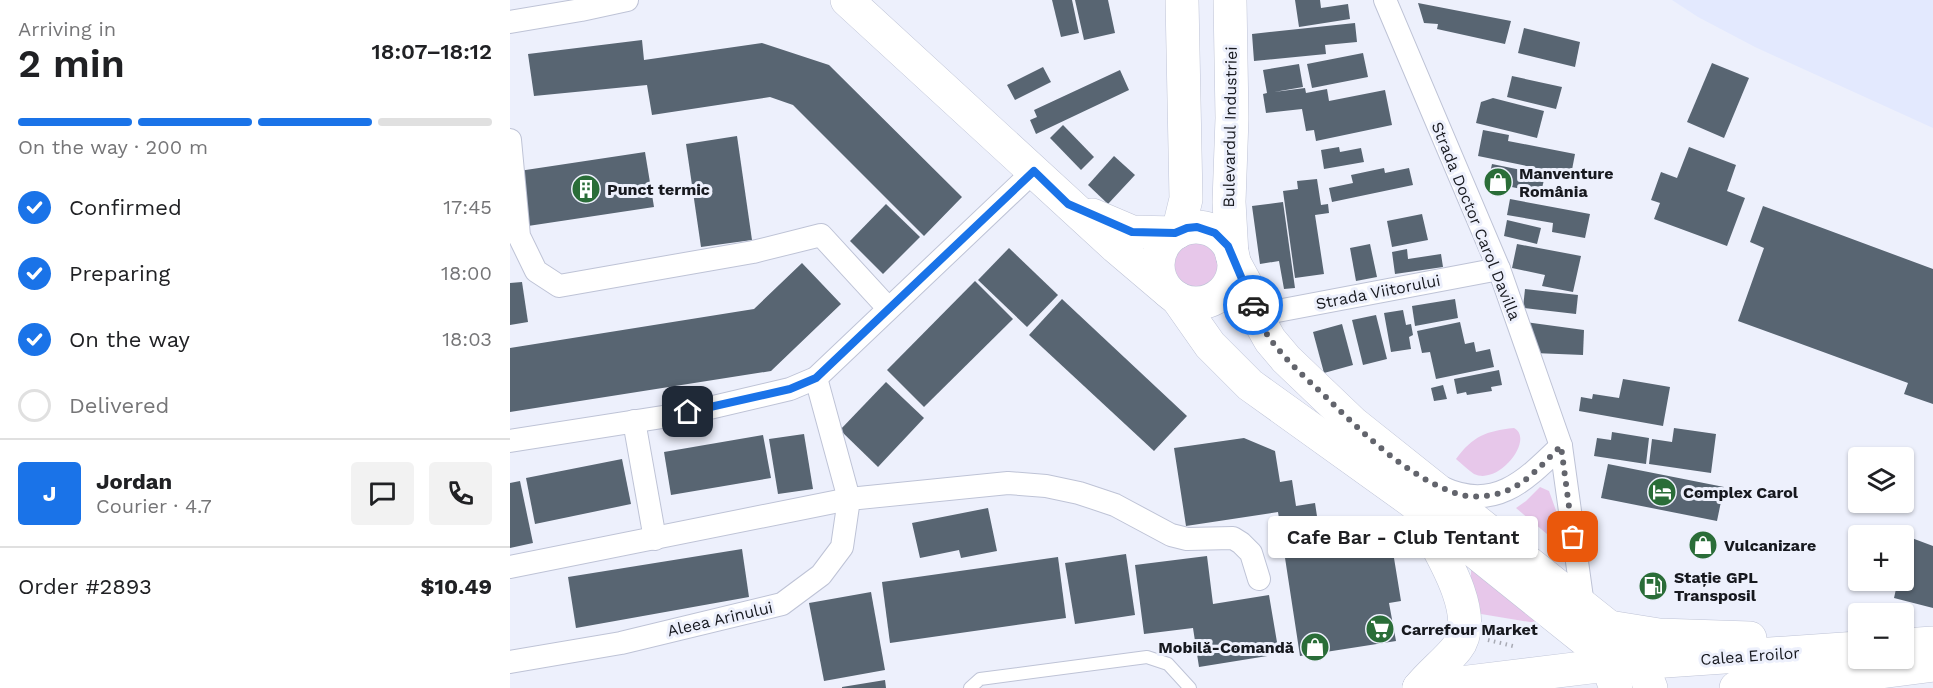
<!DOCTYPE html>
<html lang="en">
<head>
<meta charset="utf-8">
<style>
  :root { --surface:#fff; --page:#f2f2f2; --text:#202124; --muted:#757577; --line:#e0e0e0; --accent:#1a73e8 }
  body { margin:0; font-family:"Work Sans",sans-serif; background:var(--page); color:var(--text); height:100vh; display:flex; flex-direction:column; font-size:22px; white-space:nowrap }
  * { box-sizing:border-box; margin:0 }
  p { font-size:20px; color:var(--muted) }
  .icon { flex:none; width:33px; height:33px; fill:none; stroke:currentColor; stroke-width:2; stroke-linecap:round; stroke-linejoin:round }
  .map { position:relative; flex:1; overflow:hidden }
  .details { display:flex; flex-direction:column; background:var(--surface); width:510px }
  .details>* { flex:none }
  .fabs { position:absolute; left:1338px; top:447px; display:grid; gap:12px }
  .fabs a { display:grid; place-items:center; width:66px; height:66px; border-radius:6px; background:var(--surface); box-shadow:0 2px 4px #0004; font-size:30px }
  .pin { position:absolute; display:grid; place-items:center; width:51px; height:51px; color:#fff; margin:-26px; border-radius:12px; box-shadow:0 3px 9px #0006 }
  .courier { position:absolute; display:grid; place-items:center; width:60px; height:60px; margin:-30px; border:4px solid #1a73e8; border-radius:50%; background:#fff; color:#222; box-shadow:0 2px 8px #0007 }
  .bubble { position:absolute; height:42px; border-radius:6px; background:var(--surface); box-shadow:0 2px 4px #0004; font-size:20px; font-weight:600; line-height:42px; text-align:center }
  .head em { font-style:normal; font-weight:600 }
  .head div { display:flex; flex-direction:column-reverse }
  .head { display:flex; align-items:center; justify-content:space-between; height:102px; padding:0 18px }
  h1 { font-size:39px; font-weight:600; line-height:45px }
  .bar { display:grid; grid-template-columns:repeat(4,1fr); gap:9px 6px; align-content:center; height:72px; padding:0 18px }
  .bar i { height:8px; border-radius:4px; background:var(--line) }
  .bar .selected { background:var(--accent) }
  .bar p { grid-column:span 4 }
  .line { display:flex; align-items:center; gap:15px; padding:0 18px; border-top:2px solid var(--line) }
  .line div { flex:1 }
  .round { display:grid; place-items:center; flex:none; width:63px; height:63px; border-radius:6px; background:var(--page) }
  ol { padding:0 18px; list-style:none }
  li { display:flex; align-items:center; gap:18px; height:66px }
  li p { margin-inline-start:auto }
  li .icon { padding:6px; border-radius:50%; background:var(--accent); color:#fff; stroke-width:4 }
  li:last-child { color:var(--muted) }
  li i { width:33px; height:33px; border:3px solid var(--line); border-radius:50% }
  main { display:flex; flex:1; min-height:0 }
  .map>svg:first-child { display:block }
</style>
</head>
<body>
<main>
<section class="details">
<div class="head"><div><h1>2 min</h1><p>Arriving in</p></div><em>18:07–18:12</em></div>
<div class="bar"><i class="selected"></i><i class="selected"></i><i class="selected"></i><i></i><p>On the way · 200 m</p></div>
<ol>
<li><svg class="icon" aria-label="check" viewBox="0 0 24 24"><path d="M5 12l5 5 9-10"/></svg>Confirmed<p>17:45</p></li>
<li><svg class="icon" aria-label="check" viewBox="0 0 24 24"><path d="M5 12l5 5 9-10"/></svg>Preparing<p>18:00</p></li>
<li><svg class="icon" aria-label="check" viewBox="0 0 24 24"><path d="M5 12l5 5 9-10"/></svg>On the way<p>18:03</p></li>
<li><i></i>Delivered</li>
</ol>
<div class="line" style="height:108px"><b class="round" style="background:var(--accent);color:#fff">J</b><div><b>Jordan</b><p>Courier · 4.7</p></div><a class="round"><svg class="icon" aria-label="chat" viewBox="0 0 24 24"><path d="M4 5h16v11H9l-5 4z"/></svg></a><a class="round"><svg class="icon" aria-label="phone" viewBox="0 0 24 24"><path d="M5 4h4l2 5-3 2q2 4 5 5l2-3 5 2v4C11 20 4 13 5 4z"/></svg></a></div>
<div class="line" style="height:78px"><div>Order #2893</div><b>$10.49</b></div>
</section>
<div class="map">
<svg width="1423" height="688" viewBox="0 0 1423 688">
  <rect width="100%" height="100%" fill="#edf0fc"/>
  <path fill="#e3e9fe" d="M1162 0H1423V128L1245 47 1188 17Z"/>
  <g fill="#e7c7ea">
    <circle cx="686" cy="265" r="23"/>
    <path d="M1004 428C1025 439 989 486 964 474 958 470 951 463 946 459 963 436 976 431 1004 428Z"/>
    <path d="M1030 487 1039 491 1062 555 1006 508 1016 501Z"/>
    <path d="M961 567 1050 627 959 612 961 594Z"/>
  </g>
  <g fill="#586572">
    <path d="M542 0H562L569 33 551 37Z"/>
    <path d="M565 0H598L605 33 574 40Z"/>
    <path d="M785 0H810L811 8 838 4 840 19 789 27Z"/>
    <path d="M908 3 1001 21 995 44 927 29 928 24 914 23Z"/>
    <path d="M845 23 847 42 815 45 816 54 744 61 742 34Z"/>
    <path d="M1014 28 1070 42 1065 67 1008 53Z"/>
    <path d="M132 40 134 60 252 43 319 65 452 197 414 236 283 105 260 97 142 115 137 85 24 96 18 54Z"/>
    <path d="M853 53 858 77 802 88 797 64Z"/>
    <path d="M1202 63 1239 78 1214 138 1177 122Z"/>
    <path d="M789 64 793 87 764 92 795 88 796 93 817 89 819 101 875 90 882 125 806 141 804 130 796 131 792 109 756 113 753 94 757 93 753 70Z"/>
    <path d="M533 67 541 82 505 100 497 85Z"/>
    <path d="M610 70 619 90 526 134 520 120 527 117 524 110Z"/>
    <path d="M1002 76 1052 87 1046 109 997 97Z"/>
    <path d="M983 98 1034 111 1027 138 966 123 971 102Z"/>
    <path d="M553 125 584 157 571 170 540 138Z"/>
    <path d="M973 130 999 135 998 141 1065 154 1061 175 968 156Z"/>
    <path d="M227 136 242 240 191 247 176 144Z"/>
    <path d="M829 147 830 152 851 148 854 162 814 169 811 150Z"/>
    <path d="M1179 147 1226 165 1217 191 1235 198 1217 246 1144 219 1150 203 1141 200 1151 172 1167 178Z"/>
    <path d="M135 152 144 207 18 226 9 171Z"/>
    <path d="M604 156 625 175 598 204 578 185Z"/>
    <path d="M982 164 1035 175 1031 193 978 182Z"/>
    <path d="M874 168 875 173 899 168 903 185 822 202 819 188 843 183 841 175Z"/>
    <path d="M807 179 811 205 818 204 819 213 805 215 814 274 785 278 773 191 788 189 787 181Z"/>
    <path d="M1000 199 1080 214 1075 238 1042 232 1043 223 997 215Z"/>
    <path d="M773 202 785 288 774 289 769 261 750 264 742 206Z"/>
    <path d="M376 204 410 237 373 274 340 241Z"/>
    <path d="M1253 206 1423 269V404L1394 394 1398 383 1228 321 1254 248 1240 242Z"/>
    <path d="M912 214 918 240 882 247 877 221Z"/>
    <path d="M997 220 1031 228 1027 244 994 236Z"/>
    <path d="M860 244 867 277 846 281 840 248Z"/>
    <path d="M1007 244 1071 256 1063 292 1032 286 1035 275 1002 268Z"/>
    <path d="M499 248 548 295 517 327 468 280Z"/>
    <path d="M897 249 898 259 931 254 933 267 885 274 882 252Z"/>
    <path d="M292 263 331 304 261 371 0 412V348L244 309Z"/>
    <path d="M465 281 503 319 414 407 377 370Z"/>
    <path d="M12 282 18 322 0 325V283Z"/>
    <path d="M1015 289 1068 295 1066 314 1013 308Z"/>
    <path d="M552 299 677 416 644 451 519 335Z"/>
    <path d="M945 299 948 318 905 326 902 306Z"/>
    <path d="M893 310 896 325 901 324 903 335 899 337 901 349 881 352 874 313Z"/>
    <path d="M866 315 877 359 853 365 842 320Z"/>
    <path d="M950 322 955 344 964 342 966 352 980 349 984 367 926 379 920 352 912 353 907 331Z"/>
    <path d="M1015 322 1074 330 1073 355 1024 353Z"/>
    <path d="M832 324 843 365 814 373 803 332Z"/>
    <path d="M989 370 992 385 981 387 982 391 957 395 956 392 947 394 944 379Z"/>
    <path d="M1113 379 1160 387 1153 426 1069 411 1071 397 1082 399 1083 394 1109 398Z"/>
    <path d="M376 382 414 418 368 467 330 430Z"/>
    <path d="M933 385 937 399 924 401 921 388Z"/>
    <path d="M1164 428 1206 434 1201 473 1139 464 1142 439 1162 442Z"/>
    <path d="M1102 432 1139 438 1136 464 1084 456 1087 438 1101 440Z"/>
    <path d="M294 434 303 489 268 494 259 439Z"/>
    <path d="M253 435 261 478 161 495 154 452Z"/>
    <path d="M734 438 765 451 770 482 782 480 786 506 805 503 812 549 856 542 884 558 891 601 879 603 886 641 790 656 768 512 676 526 664 448Z"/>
    <path d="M112 459 121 504 25 524 16 478Z"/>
    <path d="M1098 464 1214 487 1207 521 1091 498Z"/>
    <path d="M10 481 23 543 0 548V483Z"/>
    <path d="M478 508 487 551 451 558 449 550 410 558 402 523Z"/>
    <path d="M1399 537 1423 546V608L1384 598 1388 580H1394V559Z"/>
    <path d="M232 549 239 597 66 628 58 577Z"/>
    <path d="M616 554 625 615 565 624 555 563Z"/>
    <path d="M697 556 703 604 759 595 769 654 689 667 683 628 634 634 625 565Z"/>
    <path d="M548 557 556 618 380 643 372 582Z"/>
    <path d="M361 592 375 670 314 681 299 603Z"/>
    <path d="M375 680 376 688H332V687Z"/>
  </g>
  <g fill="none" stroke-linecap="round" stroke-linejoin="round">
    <g stroke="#bec3d6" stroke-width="14">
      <path id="service" d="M460 688 470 679 637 657 658 664 680 688"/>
    </g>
    <g stroke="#bec3d6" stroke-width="24">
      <g id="minor">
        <path d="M875 0 989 269 1051 446 1073 605"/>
        <path d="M0 22 71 10 117 0"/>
        <path d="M0 140 9 236 26 271 49 286 243 252 311 235 378 308"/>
        <path d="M746 315 989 269"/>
        <path d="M124 421 145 539"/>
        <path d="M0 441 178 413 280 389 306 378 524 171"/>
        <path d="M933 488C985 512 1016 480 1051 446"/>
        <path d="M0 567 339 499 498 483 536 486 569 493 605 505 661 535 677 539 723 538 731 543 741 553 749 579"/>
        <path d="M0 662 111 643 272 604 311 575 332 547 339 499 306 378"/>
      </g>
    </g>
    <g stroke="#bec3d6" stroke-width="34">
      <g id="secondary">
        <path d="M337 0 606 247 659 292"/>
        <path d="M582 215 622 232 665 233"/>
      </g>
    </g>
    <g stroke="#bec3d6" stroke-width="34">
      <g id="primary">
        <path d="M720 0 722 118 719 202 722 255"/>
        <circle cx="686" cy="265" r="38"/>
        <path d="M668 232 676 199 672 0"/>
        <path d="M724 262 737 286 746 315 760 340 776 359 843 423 1099 627 1131 664 1141 688"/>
        <path d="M667 298 700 345 740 385 903 502 1085 648 1097 665 1106 688"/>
        <path d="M1099 627 1149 635 1240 638"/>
        <path d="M1394 645 1423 643"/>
        <path d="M909 688 1097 665 1348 648"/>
        <path d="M909 688C920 674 937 661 947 648 973 615 926 545 910 515"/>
        <path d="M1226 688 1286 683 1423 665"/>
      </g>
    </g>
    <path stroke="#a8aab4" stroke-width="4" stroke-dasharray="1.5 4.5" stroke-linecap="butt" d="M978 640 1003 646"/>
    <use href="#service" stroke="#fff" stroke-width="12"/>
    <use href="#minor" stroke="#fff" stroke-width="22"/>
    <use href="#secondary" stroke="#fff" stroke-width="33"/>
    <use href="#primary" stroke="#fff" stroke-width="33"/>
  </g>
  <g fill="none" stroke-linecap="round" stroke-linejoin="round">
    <path stroke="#62646c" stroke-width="6" stroke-dasharray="0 10.8" d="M743 305C748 321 757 336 768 349 783 367 800 382 817 398 854 434 895 475 945 493 958 498 976 497 990 493 1014 487 1033 463 1051 446L1063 537"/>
    <path stroke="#1a73e8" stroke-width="8" d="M178 412 280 389 306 378 524 171 558 204 622 232 665 233 677 228 687 227 705 233 718 246 743 305"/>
  </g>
  <defs>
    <g id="shop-disc" transform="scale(1.5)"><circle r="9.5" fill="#2a6d38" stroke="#edf0fc"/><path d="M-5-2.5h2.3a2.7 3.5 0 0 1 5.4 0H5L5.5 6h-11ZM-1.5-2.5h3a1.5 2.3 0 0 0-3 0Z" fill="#fff"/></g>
    <g id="building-disc" transform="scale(1.5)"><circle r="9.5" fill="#2a6d38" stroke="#edf0fc"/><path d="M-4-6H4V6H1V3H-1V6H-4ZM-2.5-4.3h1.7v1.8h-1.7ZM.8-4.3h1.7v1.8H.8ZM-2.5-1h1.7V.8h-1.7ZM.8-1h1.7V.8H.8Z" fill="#fff"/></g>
    <g id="hotel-disc" transform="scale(1.5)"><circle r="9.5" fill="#2a6d38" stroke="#edf0fc"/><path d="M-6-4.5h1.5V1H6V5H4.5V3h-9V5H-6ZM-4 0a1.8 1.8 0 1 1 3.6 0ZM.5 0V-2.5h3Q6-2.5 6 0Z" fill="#fff"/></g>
    <g id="fuel-disc" transform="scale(1.5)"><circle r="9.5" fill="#2a6d38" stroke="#edf0fc"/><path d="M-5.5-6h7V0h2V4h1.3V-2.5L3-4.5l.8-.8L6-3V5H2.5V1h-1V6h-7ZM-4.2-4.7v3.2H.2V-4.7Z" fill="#fff"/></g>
    <g id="supermarket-disc" transform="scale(1.5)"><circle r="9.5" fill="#2a6d38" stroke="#edf0fc"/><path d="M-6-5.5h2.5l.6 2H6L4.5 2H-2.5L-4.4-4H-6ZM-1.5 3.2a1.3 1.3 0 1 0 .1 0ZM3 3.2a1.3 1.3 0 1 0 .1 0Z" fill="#fff"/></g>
  </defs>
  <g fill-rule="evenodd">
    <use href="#shop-disc" x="988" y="182"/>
    <use href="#building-disc" x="76" y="189"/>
    <use href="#hotel-disc" x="1152" y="492"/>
    <use href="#shop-disc" x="1193" y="545"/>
    <use href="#fuel-disc" x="1143" y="586"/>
    <use href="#supermarket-disc" x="870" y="629"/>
    <use href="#shop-disc" x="805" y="647"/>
  </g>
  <g text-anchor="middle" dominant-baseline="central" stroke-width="6" stroke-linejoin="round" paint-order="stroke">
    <g font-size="16" fill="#17191f" stroke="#edf0fc">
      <text transform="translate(720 127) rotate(-89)">Bulevardul Industriei</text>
      <text transform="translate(966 221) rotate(68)">Strada Doctor Carol Davilla</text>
      <text transform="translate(868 292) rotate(-11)">Strada Viitorului</text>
      <text transform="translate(210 619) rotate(-13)">Aleea Arinului</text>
      <text transform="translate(1240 656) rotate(-4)">Calea Eroilor</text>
    </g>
    <g font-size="16" font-weight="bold" fill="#17191f" stroke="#edf0fc" text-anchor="start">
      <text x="1009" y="173">Manventure<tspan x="1009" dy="18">România</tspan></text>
      <text x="97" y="189">Punct termic</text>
      <text x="1173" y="492">Complex Carol</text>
      <text x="1214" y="545">Vulcanizare</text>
      <text x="1164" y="577">Stație GPL<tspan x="1164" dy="18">Transposil</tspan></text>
      <text x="891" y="629">Carrefour Market</text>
      <text x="784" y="647" text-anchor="end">Mobilă-Comandă</text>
    </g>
  </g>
</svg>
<div class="fabs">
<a><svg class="icon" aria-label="layers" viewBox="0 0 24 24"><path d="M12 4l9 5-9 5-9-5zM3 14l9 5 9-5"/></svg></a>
<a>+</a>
<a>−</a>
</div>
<div class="pin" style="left:1063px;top:537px;background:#ea580c"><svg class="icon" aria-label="bag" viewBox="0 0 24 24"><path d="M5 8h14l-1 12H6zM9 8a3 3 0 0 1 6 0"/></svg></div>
<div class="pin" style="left:178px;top:412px;background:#1f2937"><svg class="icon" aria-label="home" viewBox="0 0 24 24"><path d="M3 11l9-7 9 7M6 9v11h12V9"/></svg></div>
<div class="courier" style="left:743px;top:305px"><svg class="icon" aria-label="car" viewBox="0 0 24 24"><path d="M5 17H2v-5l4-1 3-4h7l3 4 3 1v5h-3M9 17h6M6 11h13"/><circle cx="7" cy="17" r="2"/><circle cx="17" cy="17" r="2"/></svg></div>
<div class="bubble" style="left:758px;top:516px;width:270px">Cafe Bar - Club Tentant</div>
</div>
</main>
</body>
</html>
